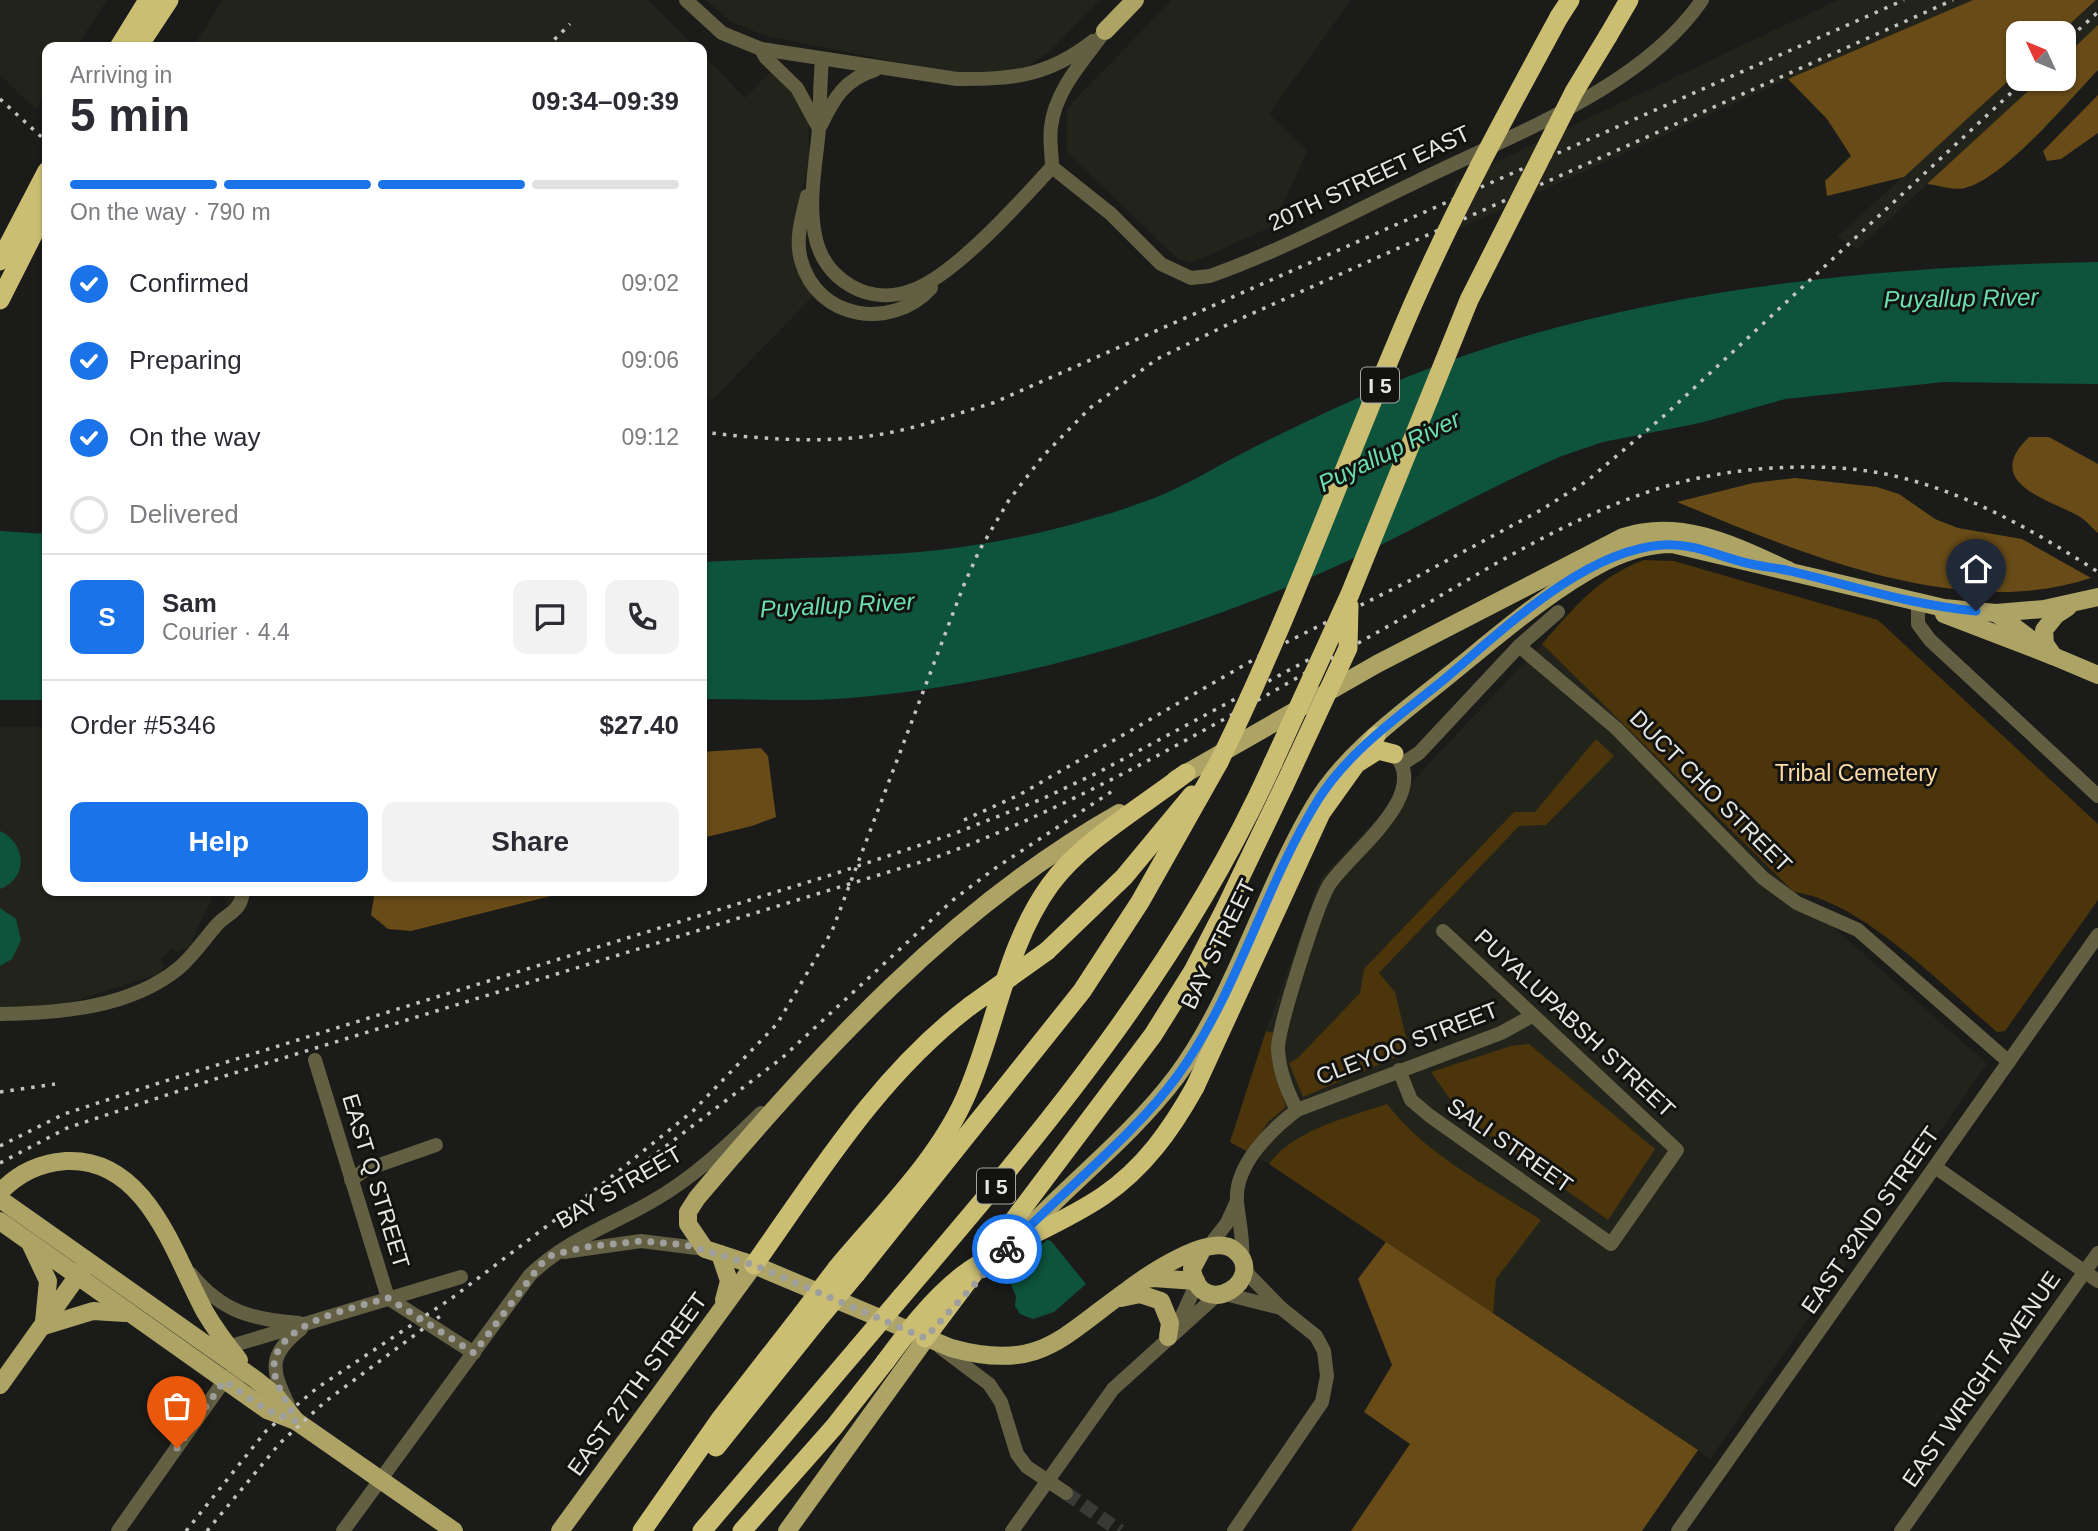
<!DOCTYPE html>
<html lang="en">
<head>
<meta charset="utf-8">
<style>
  :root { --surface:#fff; --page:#f2f2f3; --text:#2b2b33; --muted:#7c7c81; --line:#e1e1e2; --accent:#1a73e8 }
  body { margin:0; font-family:Arial,sans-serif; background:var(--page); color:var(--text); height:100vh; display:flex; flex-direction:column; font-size:26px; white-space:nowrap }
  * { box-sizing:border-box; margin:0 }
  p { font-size:23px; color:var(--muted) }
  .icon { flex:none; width:38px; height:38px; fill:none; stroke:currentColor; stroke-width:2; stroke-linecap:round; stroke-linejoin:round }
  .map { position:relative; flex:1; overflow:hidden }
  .sheet { position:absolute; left:42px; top:42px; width:665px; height:854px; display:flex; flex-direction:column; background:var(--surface); border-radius:14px; box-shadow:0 2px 5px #0004 }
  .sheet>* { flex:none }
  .needle { width:46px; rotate:314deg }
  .controls { position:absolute; left:2006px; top:21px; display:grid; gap:14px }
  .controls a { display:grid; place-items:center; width:70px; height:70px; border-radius:14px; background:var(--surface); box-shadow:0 2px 5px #0004; font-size:35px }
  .pin { position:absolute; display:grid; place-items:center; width:60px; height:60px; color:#fff; margin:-72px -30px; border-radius:50% 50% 50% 0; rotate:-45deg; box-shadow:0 0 7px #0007 }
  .pin .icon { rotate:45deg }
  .courier { position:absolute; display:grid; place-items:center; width:70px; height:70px; margin:-35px; border:5px solid #1a73e8; border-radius:50%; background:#fff; color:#222; box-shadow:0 2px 9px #0007 }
  .overview em { font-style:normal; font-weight:700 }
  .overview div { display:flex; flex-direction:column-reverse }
  .overview { display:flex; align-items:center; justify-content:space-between; height:119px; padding:0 28px }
  h1 { font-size:46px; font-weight:700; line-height:52px }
  .bar { display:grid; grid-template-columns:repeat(4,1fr); gap:10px 7px; align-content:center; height:84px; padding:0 28px }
  .bar i { height:9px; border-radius:5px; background:var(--line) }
  .bar .on { background:var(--accent) }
  .bar p { grid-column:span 4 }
  .line { display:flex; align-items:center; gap:18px; padding:0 28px; border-top:2px solid var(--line) }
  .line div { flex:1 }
  .round { display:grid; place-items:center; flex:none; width:74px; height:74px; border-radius:14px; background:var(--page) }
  ol { padding:0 28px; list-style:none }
  li { display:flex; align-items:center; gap:21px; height:77px }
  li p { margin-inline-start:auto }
  li .icon { padding:7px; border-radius:50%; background:var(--accent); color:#fff; stroke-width:4 }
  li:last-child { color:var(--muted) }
  li i { width:38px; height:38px; border:4px solid var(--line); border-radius:50% }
  .cta { display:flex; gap:14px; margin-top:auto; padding:14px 28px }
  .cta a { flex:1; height:80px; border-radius:14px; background:var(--accent); color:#fff; font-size:28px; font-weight:700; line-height:80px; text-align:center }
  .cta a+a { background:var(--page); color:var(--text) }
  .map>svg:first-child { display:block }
</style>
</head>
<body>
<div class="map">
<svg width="2098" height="1531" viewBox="0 0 2098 1531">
  <rect width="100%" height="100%" fill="#1b1c19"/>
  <g fill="#22241c">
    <path d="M0 0H107L76 47H47V92L36 109 0 75Z"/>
    <path d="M223 0H648L695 47H193Z"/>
    <path d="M706 0H1099L1049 52 1028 66 1017 71 959 74 766 36 732 22Z"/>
    <path d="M1172 0H1351L1269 114 1307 151 1273 226 1191 263 1177 258 1067 152V108Z"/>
    <path d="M1838 0H1973L1788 79 1451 232 1456 181Z"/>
    <path d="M2098 0V25L2063 58V33H2060Z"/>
    <path d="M702 54 745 98 773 69 789 84 808 122 809 159 794 233 815 294 712 400 702 396Z"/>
    <path d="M2018 72V79H2041L1857 249 1837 237Z"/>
    <path d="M1542 644 1794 892 1987 1064 1710 1459 1269 1164 1230 1142 1261 1045 1321 878Z"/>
    <path d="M0 727H47V891H237L231 907 226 905 228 899 214 893 189 947 177 952 172 948 161 959 164 967 159 974 51 1008H0Z"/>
  </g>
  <g fill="#4c350b">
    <path d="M1644 560 1674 561 1878 620 2098 824V900L2005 1031 1997 1032C1944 987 1862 901 1794 892L1542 644C1574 608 1598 577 1644 560Z"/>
    <path d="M1596 739 1614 756 1546 825 1519 826 1379 973 1395 992 1409 1049 1406 1053 1303 1097 1289 1063 1298 1058 1360 993 1364 969 1514 812H1535Z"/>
    <path d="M1266 1031 1274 1033 1272 1062 1286 1107 1268 1122 1248 1152 1230 1142Z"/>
    <path d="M1529 1044 1655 1149 1608 1220 1462 1116 1431 1072 1511 1046Z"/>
    <path d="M1387 1104C1425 1154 1488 1186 1541 1220L1496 1279 1493 1314 1269 1164C1293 1130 1349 1117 1387 1104Z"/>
  </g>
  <g fill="#684b17">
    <path d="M1973 0H2096L2060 33H2018V72L1904 177 1827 196 1825 181 1851 156 1827 119 1788 79Z"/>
    <path d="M2098 25V70C2069 100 2004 179 1965 188 1955 191 1938 185 1927 184L2041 79H2063V58Z"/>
    <path d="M2098 95V133L2061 159 2047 161 2043 151Z"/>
    <path d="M2029 437H2049L2098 464V533C2091 527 2085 519 2077 515 2046 499 1982 482 2029 437Z"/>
    <path d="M1795 478 1877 487 1899 494 1935 519 1958 528 2022 539 2091 578C1959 622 1798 552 1677 502L1753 483Z"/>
    <path d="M761 748 768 756 776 817 752 826 702 838V752Z"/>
    <path d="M375 891H560L555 895 411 931 388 929 371 915Z"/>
    <path d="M1386 1242 1698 1450 1642 1531H1351L1410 1444 1364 1412 1392 1365 1358 1279Z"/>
  </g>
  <g fill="#0e533b">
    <path d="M2098 262V384L1944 382 1785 399 1700 423 1603 442 1562 456C1477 492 1398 540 1314 576 1168 638 1009 685 850 698 801 702 751 699 702 699V562C774 558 847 558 919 552 997 545 1079 526 1152 499 1185 486 1212 469 1243 453 1323 412 1410 372 1496 345 1690 284 1896 266 2098 262Z"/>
    <path d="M0 531 47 534V700H0Z"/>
    <path d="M0 831C26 843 29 878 0 889Z"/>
    <path d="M0 908 16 919 21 940 12 959 0 966Z"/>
    <path d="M1047 1240 1051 1241 1086 1284 1054 1312 1033 1319 1020 1314 1015 1306 1016 1296 1011 1285 1033 1252Z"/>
  </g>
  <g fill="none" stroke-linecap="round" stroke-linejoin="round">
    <path stroke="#393a38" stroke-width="14" stroke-dasharray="14 7" stroke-linecap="butt" d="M1066 1493 1120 1531"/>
    <g stroke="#635f42" stroke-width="14">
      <path d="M686 0 722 33 761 49 957 79C1013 79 1047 77 1093 41"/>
      <path d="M761 49 766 58 797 88 817 125"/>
      <path d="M822 59C820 82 820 106 819 129 816 163 808 201 815 235 819 257 832 275 851 286 870 297 892 298 913 290 955 275 1021 201 1052 167 1052 154 1049 140 1051 127 1055 90 1084 60 1105 31"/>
      <path d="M821 125C834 98 845 79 875 70"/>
      <path d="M1052 167 1111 214 1161 264 1191 278 1210 276C1281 251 1349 214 1418 181 1511 135 1642 88 1702 0"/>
      <path d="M807 196C802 217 795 239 801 260 817 320 892 331 931 288"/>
      <path d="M1918 604V624L1930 640 2098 796"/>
      <path d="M1519 646 1616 728 1763 878 1797 903 1858 930 2009 1062"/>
      <path d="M1402 764 1419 753 1519 646 1558 612"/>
      <path d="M0 1014C60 1013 130 1008 179 968 193 956 203 941 215 927 226 913 241 913 243 891"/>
      <path d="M315 1060 388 1298 474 1353"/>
      <path d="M1399 1070 1411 1100 1430 1116 1611 1244 1677 1150 1443 931"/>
      <path d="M1297 1110C1287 1091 1279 1070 1278 1049 1278 1027 1317 905 1329 885 1350 853 1433 794 1394 754"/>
      <path d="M1935 1167 2098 1281"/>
      <path d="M351 1180 365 1170 436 1145"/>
      <path d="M1209 1246 1227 1223 1237 1201"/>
      <path d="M564 1252 641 1241 705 1249"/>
      <path d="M1242 1261C1244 1240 1239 1223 1237 1202 1234 1165 1271 1130 1297 1110L1501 1033 1532 1016"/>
      <path d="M191 1274C221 1311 252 1320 299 1323"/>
      <path d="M1225 1294 1281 1308"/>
      <path d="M1180 1320 1197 1283"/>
      <path d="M941 1348 989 1384 1001 1402 1017 1454 1027 1467 1066 1493"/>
      <path d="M221 1349 461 1277"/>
      <path d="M288 1404C271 1369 268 1355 301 1329"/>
      <path d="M118 1531 226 1378 236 1373 250 1377"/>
      <path d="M343 1531 530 1275C565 1241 609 1226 651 1202 692 1179 727 1146 761 1113"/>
      <path d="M1012 1531 1113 1389 1217 1295"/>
      <path d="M1234 1531 1322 1402 1327 1376 1324 1351 1316 1336 1281 1308 1243 1269"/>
      <path d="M1678 1531 2098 935"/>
      <path d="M1901 1531 2098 1253"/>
    </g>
    <g stroke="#ada365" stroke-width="18">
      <path d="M1105 31 1135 0"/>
      <path d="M1996 613 2053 656 2098 675"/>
      <path d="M1944 614 2053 656"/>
      <path d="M2052 654 2045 644 2044 630 2056 615 2068 607"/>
      <path d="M1176 779 1377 664 1623 537C1682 518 1735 546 1788 570"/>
      <path d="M1119 813C951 908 820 1053 697 1198L688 1212V1224L705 1249 754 1265 951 1348C1041 1373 1062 1336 1129 1289 1149 1274 1211 1232 1234 1250 1270 1278 1201 1324 1192 1269L1202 1250"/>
      <path d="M0 1192C19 1173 39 1163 66 1161 147 1157 174 1255 205 1312 215 1329 227 1345 239 1360"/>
      <path d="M0 1199 255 1379 275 1395 296 1421 454 1531"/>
      <path d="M0 1221 267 1410 296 1421"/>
      <path d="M1014 1243C1066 1186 1130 1138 1176 1077 1233 1001 1264 891 1313 808 1345 753 1400 715 1448 676 1499 635 1548 591 1606 561 1627 551 1649 544 1672 544L1944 608 1996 613 2044 609 2098 597"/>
      <path d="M31 1245 48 1281 44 1322"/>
      <path d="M720 1254 729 1281 724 1300"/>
      <path d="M1143 1280 1153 1278 1196 1281"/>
      <path d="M1121 1298 1140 1294 1161 1301 1170 1323 1168 1337"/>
      <path d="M44 1326 93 1311 125 1313"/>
      <path d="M0 1385 84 1267"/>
      <path d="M560 1531 754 1265"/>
      <path d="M787 1531 932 1330"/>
    </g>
    <g stroke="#cbbe73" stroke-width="19">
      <path d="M1559 17 1570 0"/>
      <path d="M1608 36 1629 0"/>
      <path d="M119 47 148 0"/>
      <path d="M138 47 169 0"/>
      <path d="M0 261 47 171"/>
      <path d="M0 300 47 207"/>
      <path d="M1359 762 1378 750 1394 754"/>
      <path d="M1047 951 1124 877 1192 795"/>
      <path d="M1195 1087 1321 813 1376 736"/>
      <path d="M754 1265C819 1173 879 1075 970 1006"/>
      <path d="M837 1268C881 1215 937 1161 965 1098 996 1029 1005 947 1050 885 1081 842 1143 806 1186 773"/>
      <path d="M856 1274 1082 991 1140 902 1219 762"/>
      <path d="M902 1296C1045 1129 1182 966 1273 763"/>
      <path d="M925 1338 1153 1035 1193 971 1225 909 1284 786"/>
      <path d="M716 1447 816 1322"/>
      <path d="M642 1531 721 1418 802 1314"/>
      <path d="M702 1531 857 1349"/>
      <path d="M742 1531 834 1427 885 1362"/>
    </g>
    <g stroke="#c2c3c1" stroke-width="3.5" stroke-dasharray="3.5 7" stroke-linecap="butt">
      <path d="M2063 44 2098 12"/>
      <path d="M547 47 570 24"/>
      <path d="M0 99 47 142"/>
      <path d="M702 432C771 440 842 446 910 428 938 421 965 411 993 403L1904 0"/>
      <path d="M964 820 1019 795 1267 652 1407 582 1541 510 1587 481 1665 415 2026 79"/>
      <path d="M0 1092 55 1084"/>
      <path d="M0 1146 64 1114 162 1082 834 874 953 834 1042 799 1099 772 1321 653"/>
      <path d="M649 1159 782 1058 953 900 994 869 1117 788"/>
      <path d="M0 1163 67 1128 215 1079 934 858C1087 802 1227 717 1369 637 1457 588 1546 528 1642 494 1703 472 1773 464 1838 468 1933 473 2021 522 2098 572"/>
      <path d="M186 1531 266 1431 317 1388 452 1298 605 1182 693 1111 777 1024 832 931 963 587 979 551 1009 500 1043 456 1090 408 1157 359 1231 323 1953 0"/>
      <path d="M207 1531 280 1443 326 1401 443 1314"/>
    </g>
    <g stroke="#cbbe73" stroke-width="19">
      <path d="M1219 762C1292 613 1347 456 1413 304 1456 206 1508 111 1559 17"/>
      <path d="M1273 763 1350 594 1469 300 1574 92 1608 36"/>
      <path d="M1284 786 1348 648 1349 606"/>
      <path d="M970 1006 1047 951"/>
      <path d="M802 1314 837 1268"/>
      <path d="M816 1322 856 1274"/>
      <path d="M857 1349 902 1296"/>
      <path d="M885 1362C908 1331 932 1299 963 1275 1006 1243 1059 1226 1103 1196 1144 1168 1171 1130 1195 1087"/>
    </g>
  </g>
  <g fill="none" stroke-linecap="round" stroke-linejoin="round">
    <path stroke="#9fa09e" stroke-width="7" stroke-dasharray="0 12.6" d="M177 1448 224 1381 267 1410 296 1421C289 1405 276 1387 274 1370 271 1323 354 1308 388 1298L474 1353 541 1264 552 1255 585 1247 641 1241 686 1245 754 1265 925 1338 1007 1249"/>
    <path stroke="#1a73e8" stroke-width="9" d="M1007 1249C1060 1193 1134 1136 1178 1075 1238 992 1264 887 1318 800 1348 752 1398 717 1441 682 1500 633 1582 551 1662 545 1692 542 1722 558 1751 564 1764 567 1778 568 1790 571 1853 586 1912 605 1976 611"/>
  </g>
  <g text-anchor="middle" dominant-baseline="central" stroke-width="6" stroke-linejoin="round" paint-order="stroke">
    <g fill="#121310" stroke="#a6a7a5" stroke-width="2">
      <rect x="1361" y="367.5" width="38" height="35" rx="5"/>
      <rect x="977" y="1168.5" width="38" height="35" rx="5"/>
    </g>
    <g font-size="21" font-weight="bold" fill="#e6e7e5">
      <text x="1380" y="385">I 5</text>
      <text x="996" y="1186">I 5</text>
    </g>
    <g font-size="23" fill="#e6e7e5" stroke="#121310">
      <text transform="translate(1369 178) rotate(-25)">20TH STREET EAST</text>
      <text transform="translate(1711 791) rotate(45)">DUCT CHO STREET</text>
      <text transform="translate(1218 944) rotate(-64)">BAY STREET</text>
      <text transform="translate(1575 1023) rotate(43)">PUYALUPABSH STREET</text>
      <text transform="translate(1407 1043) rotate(-21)">CLEYOO STREET</text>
      <text transform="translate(1510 1145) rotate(35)">SALI STREET</text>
      <text transform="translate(376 1181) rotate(73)">EAST Q STREET</text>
      <text transform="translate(619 1187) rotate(-30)">BAY STREET</text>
      <text transform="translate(1870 1220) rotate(-55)">EAST 32ND STREET</text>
      <text transform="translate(1981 1379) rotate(-55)">EAST WRIGHT AVENUE</text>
      <text transform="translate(637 1384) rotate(-54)">EAST 27TH STREET</text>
    </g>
    <g font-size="23" fill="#fcdba7" stroke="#121310">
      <text x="1856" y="773">Tribal Cemetery</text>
    </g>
    <g font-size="24" font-style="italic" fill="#6bdfaf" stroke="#121310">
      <text transform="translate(1961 298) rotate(-1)">Puyallup River</text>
      <text transform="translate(1389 451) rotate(-26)">Puyallup River</text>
      <text transform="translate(837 605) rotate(-3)">Puyallup River</text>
    </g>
  </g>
</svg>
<div class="controls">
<a><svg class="needle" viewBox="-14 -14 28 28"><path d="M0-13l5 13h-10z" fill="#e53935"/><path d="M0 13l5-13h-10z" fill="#7c7c81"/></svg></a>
</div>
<div class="pin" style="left:177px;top:1448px;background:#ea580c"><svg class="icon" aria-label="bag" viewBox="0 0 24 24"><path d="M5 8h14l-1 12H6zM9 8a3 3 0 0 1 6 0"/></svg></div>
<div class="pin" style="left:1976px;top:611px;background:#1f2937"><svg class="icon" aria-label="home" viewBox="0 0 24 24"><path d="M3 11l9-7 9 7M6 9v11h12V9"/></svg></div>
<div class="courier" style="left:1007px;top:1249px"><svg class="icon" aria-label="bike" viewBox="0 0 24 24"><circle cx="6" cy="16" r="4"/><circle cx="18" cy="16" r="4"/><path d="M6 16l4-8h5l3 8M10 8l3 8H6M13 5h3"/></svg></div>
<section class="sheet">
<div class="overview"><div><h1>5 min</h1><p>Arriving in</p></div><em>09:34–09:39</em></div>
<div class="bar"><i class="on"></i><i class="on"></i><i class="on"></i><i></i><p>On the way · 790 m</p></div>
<ol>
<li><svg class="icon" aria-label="check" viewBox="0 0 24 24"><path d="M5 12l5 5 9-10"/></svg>Confirmed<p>09:02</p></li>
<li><svg class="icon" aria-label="check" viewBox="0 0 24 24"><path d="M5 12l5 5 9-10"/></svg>Preparing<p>09:06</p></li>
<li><svg class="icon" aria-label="check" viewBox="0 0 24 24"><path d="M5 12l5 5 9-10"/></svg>On the way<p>09:12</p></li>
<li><i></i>Delivered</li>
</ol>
<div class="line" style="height:126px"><b class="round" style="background:var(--accent);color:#fff">S</b><div><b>Sam</b><p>Courier · 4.4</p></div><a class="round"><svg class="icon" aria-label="chat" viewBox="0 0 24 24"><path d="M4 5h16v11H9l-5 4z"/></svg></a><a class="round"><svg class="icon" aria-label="phone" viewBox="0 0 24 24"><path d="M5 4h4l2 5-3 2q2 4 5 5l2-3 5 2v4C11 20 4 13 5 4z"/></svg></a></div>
<div class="line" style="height:91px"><div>Order #5346</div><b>$27.40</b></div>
<div class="cta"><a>Help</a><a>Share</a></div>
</section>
</div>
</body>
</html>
